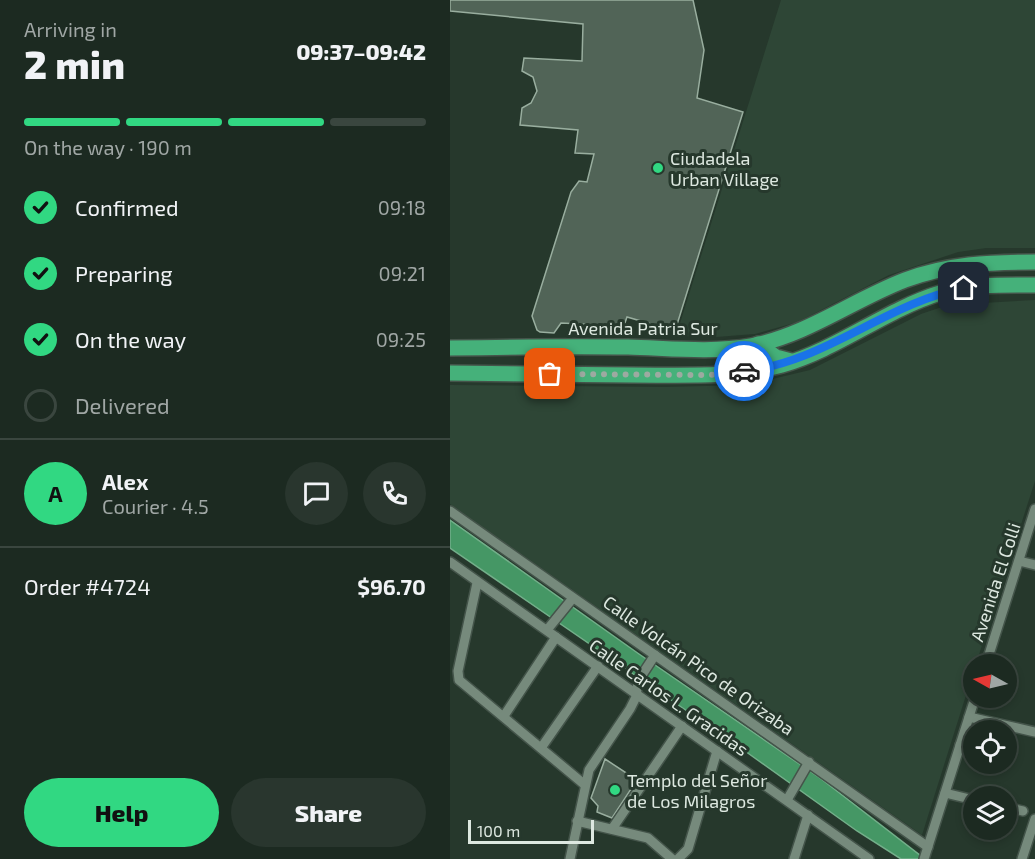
<!DOCTYPE html>
<html lang="en">
<head>
<meta charset="utf-8">
<style>
  :root { --surface:#1c2a21; --page:#29362e; --text:#f1f3f6; --muted:#a0a7a5; --line:#3a463f; --accent:#31d882 }
  body { margin:0; font-family:"Exo 2",sans-serif; background:var(--page); color:var(--text); height:100vh; display:flex; flex-direction:column; font-size:22px; white-space:nowrap }
  * { box-sizing:border-box; margin:0 }
  p { font-size:20px; color:var(--muted) }
  .icon { flex:none; width:33px; height:33px; fill:none; stroke:currentColor; stroke-width:2; stroke-linecap:round; stroke-linejoin:round }
  .map { position:relative; flex:1; overflow:hidden }
  .side { display:flex; flex-direction:column; background:var(--surface); width:450px }
  .side>* { flex:none }
  .needle { width:39px; rotate:278deg }
  .tools { position:absolute; left:513px; top:654px; display:grid; gap:12px }
  .tools a { display:grid; place-items:center; width:54px; height:54px; border-radius:50%; background:var(--surface); box-shadow:0 3px 9px #0003,0 0 0 2px var(--line); font-size:30px }
  .scale { position:absolute; left:18px; bottom:15px; width:126px; box-sizing:border-box; padding-left:6px; border:3px solid #dde8e0; border-top:0; font-size:16px; line-height:21px; white-space:nowrap; color:#dde8e0; -webkit-text-stroke:4px #26382c; paint-order:stroke }
  .pin { position:absolute; display:grid; place-items:center; width:51px; height:51px; color:#fff; margin:-26px; border-radius:12px; box-shadow:0 3px 9px #0006 }
  .courier { position:absolute; display:grid; place-items:center; width:60px; height:60px; margin:-30px; border:4px solid #1a73e8; border-radius:50%; background:#fff; color:#222; box-shadow:0 2px 8px #0007 }
  .head em { font-style:normal; font-weight:800 }
  .head div { display:flex; flex-direction:column-reverse }
  .head { display:flex; align-items:center; justify-content:space-between; height:102px; padding:0 24px }
  h1 { font-size:39px; font-weight:800; line-height:45px }
  .bar { display:grid; grid-template-columns:repeat(4,1fr); gap:9px 6px; align-content:center; height:72px; padding:0 24px }
  .bar i { height:8px; border-radius:4px; background:var(--line) }
  .bar .on { background:var(--accent) }
  .bar p { grid-column:span 4 }
  .line { display:flex; align-items:center; gap:15px; padding:0 24px; border-top:2px solid var(--line) }
  .line div { flex:1 }
  .round { display:grid; place-items:center; flex:none; width:63px; height:63px; border-radius:32px; background:var(--page) }
  ol { padding:0 24px; list-style:none }
  li { display:flex; align-items:center; gap:18px; height:66px }
  li p { margin-inline-start:auto }
  li .icon { padding:6px; border-radius:50%; background:var(--accent); color:#111; stroke-width:4 }
  li:last-child { color:var(--muted) }
  li i { width:33px; height:33px; border:3px solid var(--line); border-radius:50% }
  .action { display:flex; gap:12px; margin-top:auto; padding:12px 24px }
  .action a { flex:1; height:69px; border-radius:36px; background:var(--accent); color:#111; font-size:24px; font-weight:800; line-height:69px; text-align:center }
  .action a+a { background:var(--page); color:var(--text) }
  main { display:flex; flex:1; min-height:0 }
  .map>svg:first-child { display:block }
</style>
</head>
<body>
<main>
<section class="side">
<div class="head"><div><h1>2 min</h1><p>Arriving in</p></div><em>09:37–09:42</em></div>
<div class="bar"><i class="on"></i><i class="on"></i><i class="on"></i><i></i><p>On the way · 190 m</p></div>
<ol>
<li><svg class="icon" aria-label="check" viewBox="0 0 24 24"><path d="M5 12l5 5 9-10"/></svg>Confirmed<p>09:18</p></li>
<li><svg class="icon" aria-label="check" viewBox="0 0 24 24"><path d="M5 12l5 5 9-10"/></svg>Preparing<p>09:21</p></li>
<li><svg class="icon" aria-label="check" viewBox="0 0 24 24"><path d="M5 12l5 5 9-10"/></svg>On the way<p>09:25</p></li>
<li><i></i>Delivered</li>
</ol>
<div class="line" style="height:108px"><b class="round" style="background:var(--accent);color:#111">A</b><div><b>Alex</b><p>Courier · 4.5</p></div><a class="round"><svg class="icon" aria-label="chat" viewBox="0 0 24 24"><path d="M4 5h16v11H9l-5 4z"/></svg></a><a class="round"><svg class="icon" aria-label="phone" viewBox="0 0 24 24"><path d="M5 4h4l2 5-3 2q2 4 5 5l2-3 5 2v4C11 20 4 13 5 4z"/></svg></a></div>
<div class="line" style="height:78px"><div>Order #4724</div><b>$96.70</b></div>
<div class="action"><a>Help</a><a>Share</a></div>
</section>
<div class="map">
<svg width="585" height="859" viewBox="0 0 585 859">
  <rect width="100%" height="100%" fill="#26382c"/>
  <g fill="#2e4636">
    <path d="M331 0H585V248H536L508 252 439 275 348 322 305 334 266 337 226 336Z"/>
    <path d="M585 300V481L526 664H524L523 673 472 835 0 504V385L215 387 297 385 360 370 471 314 498 305Z"/>
  </g>
  <path fill="#459765" stroke="#73af8a" stroke-width="1.5" d="M0 520 189 654 370 778 475 859H451L407 831 288 746 0 548Z"/>
  <g fill="#516457" stroke="#99ae9f" stroke-width="1.5">
    <path d="M0 0H243L254 50 247 98 293 112 225 331 177 317 171 334H155L152 325 111 323 104 333 90 332 87 330 82 316 121 192 129 181 137 182 144 154 125 153 128 130 70 125 72 108 81 103 87 91 83 77 72 71 74 58 132 61 133 24 0 11Z"/>
    <path d="M155 759 187 780 162 818 147 812 148 806 141 798Z"/>
  </g>
  <g fill="none" stroke-linecap="round" stroke-linejoin="round">
    <g stroke="#44544a" stroke-width="12">
      <g id="street">
        <path d="M0 511 478 847"/>
        <path d="M569 561 585 565"/>
        <path d="M0 562 419 859"/>
        <path d="M27 583 8 671 9 680 135 785"/>
        <path d="M97 630 123 598"/>
        <path d="M536 664 585 509"/>
        <path d="M54 716 106 637"/>
        <path d="M519 717 585 732"/>
        <path d="M510 745 524 749"/>
        <path d="M91 748 148 666"/>
        <path d="M495 793 524 800"/>
        <path d="M337 800 359 762"/>
        <path d="M556 807 573 811"/>
        <path d="M127 821 198 838 222 859"/>
        <path d="M162 829 232 726"/>
        <path d="M120 859 139 770 180 709 186 697 188 681 205 655"/>
        <path d="M228 859 238 849 267 751"/>
        <path d="M344 859 358 815"/>
        <path d="M474 859 525 698"/>
        <path d="M572 859 585 819"/>
      </g>
    </g>
    <g stroke="#44544a" stroke-width="18">
      <g id="primary">
        <path d="M0 348C59 347 118 346 178 347 218 348 261 353 301 346 357 335 403 300 455 280 498 264 539 262 585 262"/>
        <path d="M280 371 300 357 308 344 326 357 341 361"/>
        <path d="M0 373C61 374 122 374 182 375 232 375 284 378 332 365 388 349 435 310 490 293 520 284 554 285 585 285"/>
      </g>
    </g>
    <use href="#street" stroke="#768a7c" stroke-width="9"/>
    <use href="#primary" stroke="#45b17a" stroke-width="15"/>
  </g>
  <g fill="none" stroke-linecap="round" stroke-linejoin="round">
    <path stroke="#9daaa1" stroke-width="6" stroke-dasharray="0 10.8" d="M100 374 260 375 294 371"/>
    <path stroke="#1a73e8" stroke-width="8" d="M294 371C374 363 436 303 514 288"/>
  </g>
  <g fill="#31d882" stroke="#26382c" stroke-width="2">
    <circle cx="208" cy="168" r="6"/>
    <circle cx="165" cy="790" r="6"/>
  </g>
  <g text-anchor="middle" dominant-baseline="central" stroke-width="6" stroke-linejoin="round" paint-order="stroke">
    <g font-size="18" fill="#dde8e0" stroke="#26382c" text-anchor="start">
      <text x="220" y="158">Ciudadela<tspan x="220" dy="21">Urban Village</tspan></text>
      <text x="177" y="780">Templo del Señor<tspan x="177" dy="21">de Los Milagros</tspan></text>
    </g>
    <g font-size="18" fill="#dde8e0" stroke="#26382c">
      <text x="193" y="328">Avenida Patria Sur</text>
      <text transform="translate(545 582) rotate(-72)">Avenida El Colli</text>
      <text transform="translate(249 665) rotate(35)">Calle Volcán Pico de Orizaba</text>
      <text transform="translate(219 697) rotate(35)">Calle Carlos L. Gracidas</text>
    </g>
  </g>
</svg>
<div class="tools">
<a><svg class="needle" viewBox="-14 -14 28 28"><path d="M0-13l5 13h-10z" fill="#e53935"/><path d="M0 13l5-13h-10z" fill="#a0a7a5"/></svg></a>
<a><svg class="icon" aria-label="locate" viewBox="0 0 24 24"><circle cx="12" cy="12" r="6"/><path d="M12 2v4M12 18v4M2 12h4M18 12h4"/></svg></a>
<a><svg class="icon" aria-label="layers" viewBox="0 0 24 24"><path d="M12 4l9 5-9 5-9-5zM3 14l9 5 9-5"/></svg></a>
</div>
<div class="scale">100 m</div>
<div class="pin" style="left:100px;top:374px;background:#ea580c"><svg class="icon" aria-label="bag" viewBox="0 0 24 24"><path d="M5 8h14l-1 12H6zM9 8a3 3 0 0 1 6 0"/></svg></div>
<div class="pin" style="left:514px;top:288px;background:#1f2937"><svg class="icon" aria-label="home" viewBox="0 0 24 24"><path d="M3 11l9-7 9 7M6 9v11h12V9"/></svg></div>
<div class="courier" style="left:294px;top:371px"><svg class="icon" aria-label="car" viewBox="0 0 24 24"><path d="M5 17H2v-5l4-1 3-4h7l3 4 3 1v5h-3M9 17h6M6 11h13"/><circle cx="7" cy="17" r="2"/><circle cx="17" cy="17" r="2"/></svg></div>
</div>
</main>
</body>
</html>
